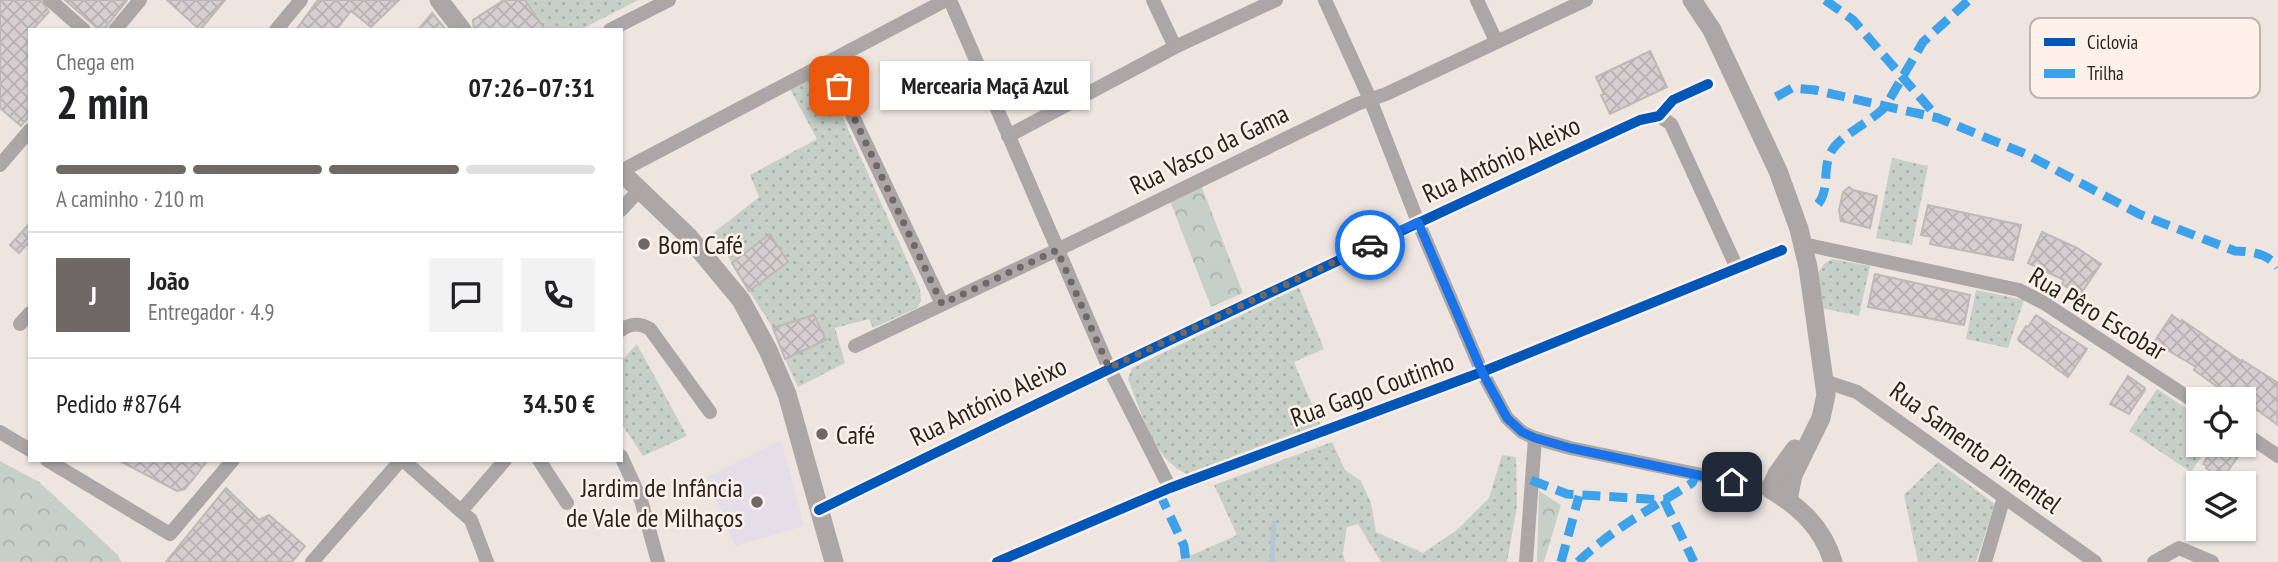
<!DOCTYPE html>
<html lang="pt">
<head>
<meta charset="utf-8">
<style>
  :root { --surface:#fff; --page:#f2f2f2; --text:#202124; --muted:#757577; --line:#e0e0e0; --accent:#6f6864 }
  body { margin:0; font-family:"PT Sans Narrow",sans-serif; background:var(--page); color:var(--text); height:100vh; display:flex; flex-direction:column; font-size:26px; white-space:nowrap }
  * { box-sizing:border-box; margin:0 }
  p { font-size:23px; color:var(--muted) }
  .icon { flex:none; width:38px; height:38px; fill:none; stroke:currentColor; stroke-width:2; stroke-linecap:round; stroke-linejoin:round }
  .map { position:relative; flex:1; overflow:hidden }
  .sheet { position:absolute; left:28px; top:28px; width:595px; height:434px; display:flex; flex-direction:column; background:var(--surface); border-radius:0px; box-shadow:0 2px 5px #0004 }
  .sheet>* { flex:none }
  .buttons { position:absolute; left:2186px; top:387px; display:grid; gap:14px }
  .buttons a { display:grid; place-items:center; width:70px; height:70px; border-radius:0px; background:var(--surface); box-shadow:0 2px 5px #0004; font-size:35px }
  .pin { position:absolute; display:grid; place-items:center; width:60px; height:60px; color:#fff; margin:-30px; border-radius:14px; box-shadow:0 4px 10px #0006 }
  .courier { position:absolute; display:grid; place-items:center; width:70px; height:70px; margin:-35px; border:5px solid #1a73e8; border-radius:50%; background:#fff; color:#222; box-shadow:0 2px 9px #0007 }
  .bubble { position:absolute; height:49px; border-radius:0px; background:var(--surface); box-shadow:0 2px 5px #0004; font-size:23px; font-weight:700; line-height:49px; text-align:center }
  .headline em { font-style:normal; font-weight:700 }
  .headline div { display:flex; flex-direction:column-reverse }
  .headline { display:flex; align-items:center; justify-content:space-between; height:119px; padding:0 28px }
  h1 { font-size:46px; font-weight:700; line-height:52px }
  .bar { display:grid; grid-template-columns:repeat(4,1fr); gap:10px 7px; align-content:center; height:84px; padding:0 28px }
  .bar i { height:9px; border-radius:5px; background:var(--line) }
  .bar .selected { background:var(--accent) }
  .bar p { grid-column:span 4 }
  .line { display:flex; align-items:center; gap:18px; padding:0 28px; border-top:2px solid var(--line) }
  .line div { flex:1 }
  .round { display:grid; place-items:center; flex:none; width:74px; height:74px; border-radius:0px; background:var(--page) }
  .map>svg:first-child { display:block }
</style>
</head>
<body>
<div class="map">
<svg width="2278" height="562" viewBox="0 0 2278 562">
  <defs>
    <pattern id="green-dots" width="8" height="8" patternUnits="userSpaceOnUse" patternTransform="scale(1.75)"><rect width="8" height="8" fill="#c7d0c6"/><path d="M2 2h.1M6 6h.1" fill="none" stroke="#abb2aa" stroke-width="1.8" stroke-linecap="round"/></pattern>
    <pattern id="forest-crowns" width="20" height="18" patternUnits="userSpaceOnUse" patternTransform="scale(1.75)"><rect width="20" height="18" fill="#c7d0c6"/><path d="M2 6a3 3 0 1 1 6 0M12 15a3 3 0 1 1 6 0" fill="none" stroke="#abb2aa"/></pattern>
    <pattern id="building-cross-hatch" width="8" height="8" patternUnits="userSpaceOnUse" patternTransform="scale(1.75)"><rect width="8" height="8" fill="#d6ced0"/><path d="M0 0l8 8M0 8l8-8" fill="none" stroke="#b8b1b2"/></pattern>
  </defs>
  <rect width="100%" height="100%" fill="#eee5e1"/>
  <path fill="#e5dee9" d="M781 440 804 526 735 546 707 477Z"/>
  <g fill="url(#green-dots)">
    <path d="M525 0H638L580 30H545Z"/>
    <path d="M816 73 823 74 920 289 921 301 917 308 873 328 869 319 835 328 845 363 798 387 785 359 826 340 814 315 773 328 749 291 770 235 732 263 712 234 759 197 750 175 817 139 790 89Z"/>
    <path d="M1892 158 1928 166 1912 245 1876 238Z"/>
    <path d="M1832 259 1870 266 1859 316 1822 308 1818 272 1824 264Z"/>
    <path d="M1299 287 1324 349 1294 362 1321 426 1189 475C1152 460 1142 413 1128 379L1132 368Z"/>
    <path d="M1976 290 2024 300 2008 348 1966 339Z"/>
    <path d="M637 344 687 436 643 456 621 423V361Z"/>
    <path d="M2157 389 2198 416V444L2209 445 2191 472 2129 431Z"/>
    <path d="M1332 442 1345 470 1361 481 1371 503 1376 532 1423 553 1458 529 1489 498 1502 455 1516 457 1517 506 1507 562H1381L1358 524 1347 527 1343 553 1345 562H1176L1237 535 1214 485Z"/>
    <path d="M1938 462 1995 504 1976 562H1918L1904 495Z"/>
  </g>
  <g fill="url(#forest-crowns)">
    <path d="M1201 185 1243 293 1211 307 1170 201Z"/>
    <path d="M0 461 39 482 118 555 121 562H0Z"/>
    <path d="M1539 491 1561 505 1544 562H1537Z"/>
  </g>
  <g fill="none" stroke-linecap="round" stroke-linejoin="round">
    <path stroke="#b5c6d4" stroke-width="5" d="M1272 562 1274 523"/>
  </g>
  <g fill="url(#building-cross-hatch)" stroke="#beb8b8" stroke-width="2">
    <path d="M0 0H41L49 12 32 30H30V115L21 126 0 108Z"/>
    <path d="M65 0H127L106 27 98 29Z"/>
    <path d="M167 0H225L200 30Z"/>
    <path d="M318 0H399L371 27 351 11 336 30H296Z"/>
    <path d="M504 0H525L545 30H474L473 20Z"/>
    <path d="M432 13 446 30H418Z"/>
    <path d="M1650 51 1667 87 1610 114 1601 95 1604 94 1596 77Z"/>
    <path d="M1849 187 1853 190 1877 196 1870 228 1841 221 1839 210 1843 192Z"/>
    <path d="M1928 205 2021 225 2013 260 1930 244 1932 237 1921 235Z"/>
    <path d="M30 223V241L19 253 10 245Z"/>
    <path d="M2042 232 2077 248 2101 264 2082 292 2077 294 2062 284 2064 280 2028 263Z"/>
    <path d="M770 234 788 262 749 291 732 263Z"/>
    <path d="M1875 274 1970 295 1964 325 1868 307Z"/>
    <path d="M814 315 826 340 785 359 773 328Z"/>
    <path d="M2036 315 2087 349 2068 377 2019 341 2018 339 2026 326 2028 327Z"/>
    <path d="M2172 315 2181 322 2182 320 2241 361 2242 360 2278 383V425L2257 410 2248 409 2244 406V399H2234L2194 370 2196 367 2154 342Z"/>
    <path d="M2128 376 2145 388V390L2129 414 2110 404Z"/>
    <path d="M2216 444H2233L2242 451 2222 479 2206 468 2207 466 2203 464Z"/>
    <path d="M118 460H208L185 489 177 491Z"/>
    <path d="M226 488 259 520 269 515 305 546 292 562H166Z"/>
  </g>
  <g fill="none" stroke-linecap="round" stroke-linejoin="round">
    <g stroke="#aca6a6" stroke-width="14">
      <path d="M50 0 84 30"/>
      <path d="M950 0 1109 368 1170 488"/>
      <path d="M1153 0 1175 47"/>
      <path d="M1325 0 1370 99 1418 222 1482 372 1507 418 1522 432 1535 438 1570 448 1770 489"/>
      <path d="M1477 0 1496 41"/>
      <path d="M115 30 140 0"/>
      <path d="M276 30 301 0"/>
      <path d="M610 30 669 0"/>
      <path d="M827 62 942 304"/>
      <path d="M1659 116 1671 124 1737 268"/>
      <path d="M1008 136 1175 47 1276 0"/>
      <path d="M0 165 30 130"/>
      <path d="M621 171 946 0"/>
      <path d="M621 210 640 189"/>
      <path d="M1803 244 2019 290 2044 303 2198 404"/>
      <path d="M20 324 30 313"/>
      <path d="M621 330C631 323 640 323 650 329L710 412"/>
      <path d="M855 346 1057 250 1357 104 1386 94 1586 0"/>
      <path d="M1824 381 1857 392 2095 562"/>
      <path d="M0 432 30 450"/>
      <path d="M2244 433 2278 456"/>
      <path d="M621 456 641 500 658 562"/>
      <path d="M47 460 170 534 233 460"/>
      <path d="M403 460 471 520 487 562"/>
      <path d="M539 460 567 503"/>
      <path d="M819 510C1091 376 1365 247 1640 120L1659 116 1673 100 1708 84"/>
      <path d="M461 511 505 460"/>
      <path d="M312 562 401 460"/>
      <path d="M997 562 1170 488 1482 372 1782 250"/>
      <path d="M1526 562 1535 438"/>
      <path d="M1985 562 2004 497"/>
      <path d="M2154 562 2179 548 2212 562"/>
    </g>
    <g stroke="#aca6a6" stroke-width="19">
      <path d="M439 0 462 30"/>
      <path d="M1692 0 1712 30 1778 171 1799 229 1808 267 1826 395 1821 418 1793 475 1788 500"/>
      <path d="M621 172 688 236 741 300 768 350 787 394 834 562"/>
      <path d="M1795 449 1777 474 1770 489C1800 507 1823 528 1833 562"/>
    </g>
    <g stroke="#3ea2ea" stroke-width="9" stroke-dasharray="18 9" stroke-linecap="butt">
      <path d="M1825 0 1853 20 1938 118"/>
      <path d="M1776 97 1792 88 1815 90 1938 118 2026 154 2139 214 2235 251C2251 251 2268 254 2278 267"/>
      <path d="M1818 204C1830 190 1822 169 1831 152 1840 135 1871 122 1885 107L1923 42 1969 0"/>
      <path d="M1531 480 1567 494 1664 500 1694 562"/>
      <path d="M1159 492 1184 546 1186 562"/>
      <path d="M1561 562 1579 496"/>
      <path d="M1578 562C1612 529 1652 508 1692 483L1696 475"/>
    </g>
    <g stroke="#fef1ea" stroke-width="15">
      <g id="cycleway">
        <path d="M819 510C1091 376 1365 247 1640 120L1659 116 1673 100 1708 84"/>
        <path d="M997 562 1170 488 1482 372 1782 250"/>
      </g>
    </g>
    <use href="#cycleway" stroke="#0057b8" stroke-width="10"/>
  </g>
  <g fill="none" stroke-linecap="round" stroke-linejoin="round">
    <path stroke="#6f6864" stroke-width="7" stroke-dasharray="0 12.6" d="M839 86 942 304 1057 250 1109 368 1370 245"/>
    <path stroke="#1a73e8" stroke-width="9" d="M1370 245 1418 222 1482 372 1507 418 1522 432 1535 438 1570 448 1732 482"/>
  </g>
  <g fill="#6f6864" stroke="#fef1ea" stroke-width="2.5">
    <circle cx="644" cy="244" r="7"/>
    <circle cx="822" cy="434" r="7"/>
    <circle cx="757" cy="502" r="7"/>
  </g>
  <g text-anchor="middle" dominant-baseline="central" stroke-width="5" stroke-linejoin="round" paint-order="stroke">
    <g font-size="26" fill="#2a2421" stroke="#fef1ea">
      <text transform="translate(1209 149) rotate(-26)">Rua Vasco da Gama</text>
      <text transform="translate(1501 159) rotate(-25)">Rua António Aleixo</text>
      <text transform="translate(2098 313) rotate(31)">Rua Pêro Escobar</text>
      <text transform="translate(1372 389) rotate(-20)">Rua Gago Coutinho</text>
      <text transform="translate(988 401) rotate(-26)">Rua António Aleixo</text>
      <text transform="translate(1976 447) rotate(36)">Rua Samento Pimentel</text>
    </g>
    <g font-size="26" fill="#2a2421" stroke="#fef1ea" text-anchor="start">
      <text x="658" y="244">Bom Café</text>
      <text x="836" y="434">Café</text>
      <text x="743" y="487" text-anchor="end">Jardim de Infância<tspan x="743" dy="30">de Vale de Milhaços</tspan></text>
    </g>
  </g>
  <rect x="2030" y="18" width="230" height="80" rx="10" fill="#fef1ea" stroke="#beb4ae" stroke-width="2"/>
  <rect x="2044" y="38" width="31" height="8" fill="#0057b8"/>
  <rect x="2044" y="69" width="31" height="9" fill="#3ea2ea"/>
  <g font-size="19" fill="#2a2421">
    <text x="2087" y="49">Ciclovia</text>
    <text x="2087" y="80">Trilha</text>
  </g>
</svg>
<div class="buttons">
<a><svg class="icon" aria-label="locate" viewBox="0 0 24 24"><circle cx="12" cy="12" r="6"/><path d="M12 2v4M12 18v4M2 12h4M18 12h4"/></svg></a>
<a><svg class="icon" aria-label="layers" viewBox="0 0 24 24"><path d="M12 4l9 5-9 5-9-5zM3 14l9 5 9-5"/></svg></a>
</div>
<div class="pin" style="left:839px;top:86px;background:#ea580c"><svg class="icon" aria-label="bag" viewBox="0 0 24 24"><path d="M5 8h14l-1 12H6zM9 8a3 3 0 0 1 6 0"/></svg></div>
<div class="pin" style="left:1732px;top:482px;background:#1f2937"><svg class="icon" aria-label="home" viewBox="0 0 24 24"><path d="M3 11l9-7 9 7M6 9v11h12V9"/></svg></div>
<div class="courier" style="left:1370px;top:245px"><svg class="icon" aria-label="car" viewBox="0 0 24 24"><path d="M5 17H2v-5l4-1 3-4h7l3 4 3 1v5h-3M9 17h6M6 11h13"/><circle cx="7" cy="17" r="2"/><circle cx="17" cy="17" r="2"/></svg></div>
<div class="bubble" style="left:880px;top:61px;width:210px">Mercearia Maçã Azul</div>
<section class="sheet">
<div class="headline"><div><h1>2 min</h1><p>Chega em</p></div><em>07:26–07:31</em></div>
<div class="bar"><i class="selected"></i><i class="selected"></i><i class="selected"></i><i></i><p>A caminho · 210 m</p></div>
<div class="line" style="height:126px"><b class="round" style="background:var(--accent);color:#fff">J</b><div><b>João</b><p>Entregador · 4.9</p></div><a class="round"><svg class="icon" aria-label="chat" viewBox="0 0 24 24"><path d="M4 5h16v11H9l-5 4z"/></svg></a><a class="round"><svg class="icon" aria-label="phone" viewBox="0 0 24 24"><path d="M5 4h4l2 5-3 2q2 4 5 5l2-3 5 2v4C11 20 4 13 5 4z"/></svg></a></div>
<div class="line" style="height:91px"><div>Pedido #8764</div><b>34.50 €</b></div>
</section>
</div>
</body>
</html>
